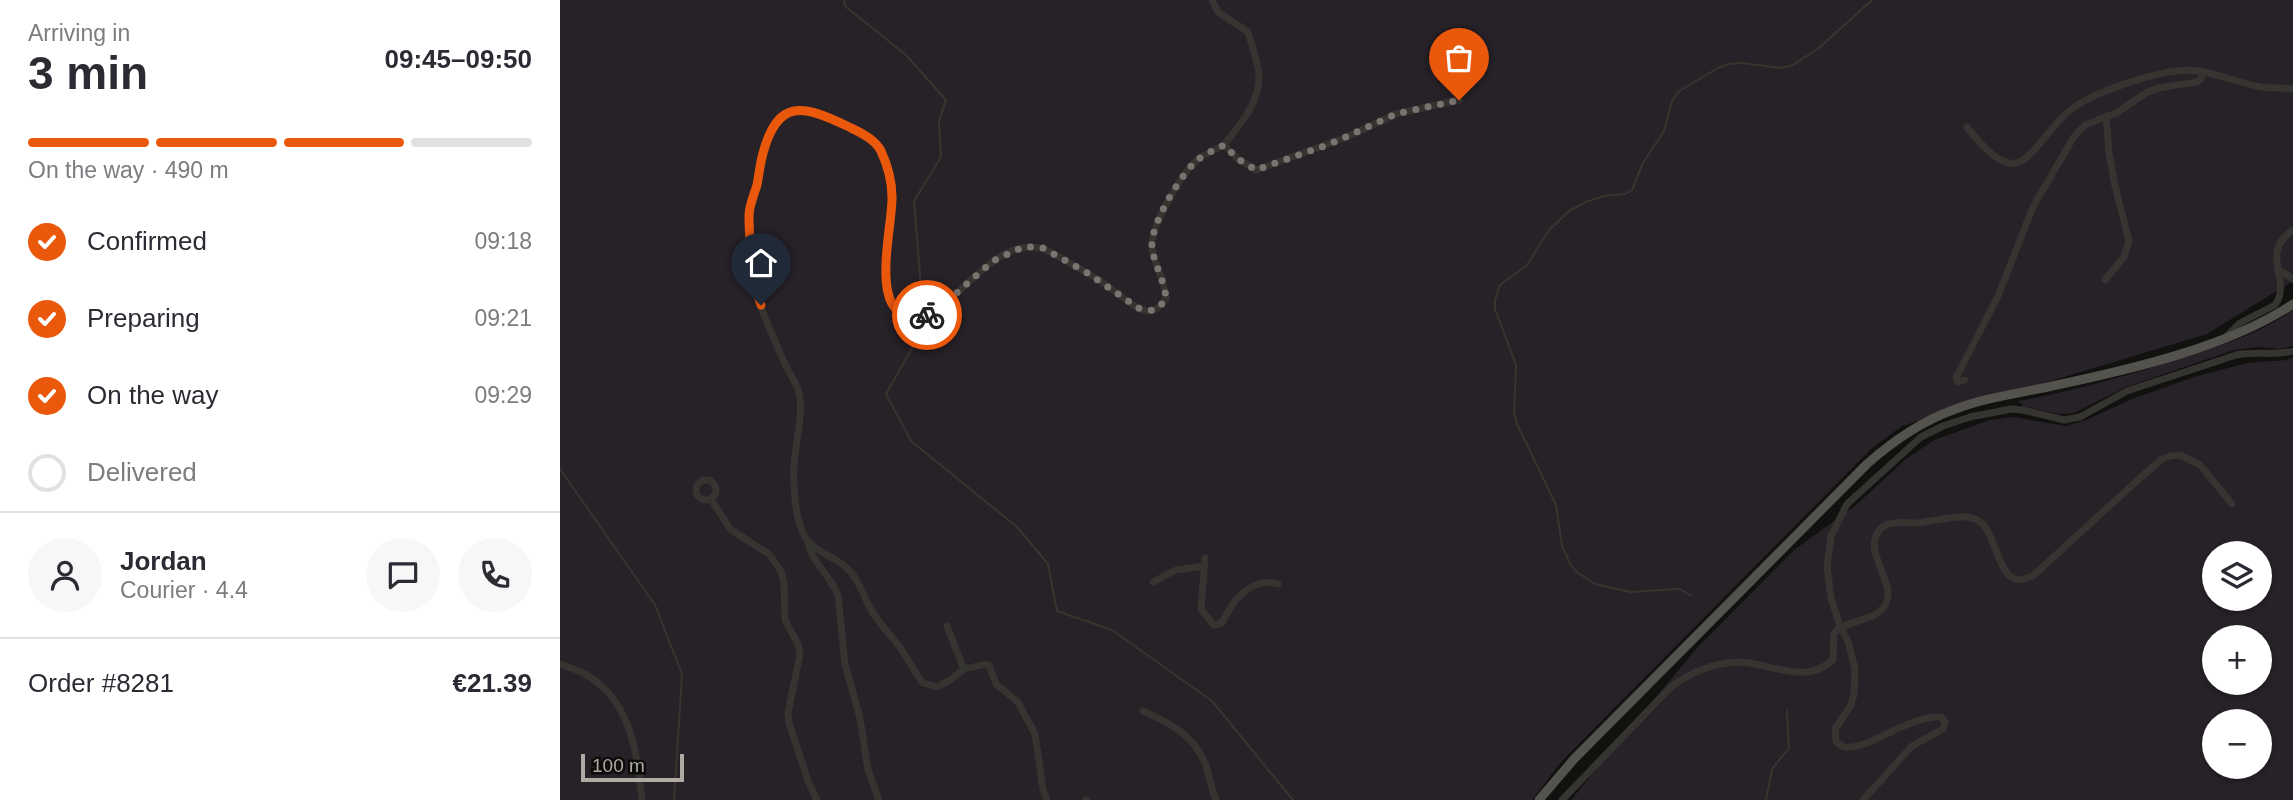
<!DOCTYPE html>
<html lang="en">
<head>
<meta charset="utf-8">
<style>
  :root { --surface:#fff; --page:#f7f7f7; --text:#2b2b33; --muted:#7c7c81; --line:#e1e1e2; --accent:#ea580c }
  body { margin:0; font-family:Helvetica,sans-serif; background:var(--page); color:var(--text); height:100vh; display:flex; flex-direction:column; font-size:26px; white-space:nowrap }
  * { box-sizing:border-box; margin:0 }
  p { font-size:23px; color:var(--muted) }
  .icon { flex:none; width:38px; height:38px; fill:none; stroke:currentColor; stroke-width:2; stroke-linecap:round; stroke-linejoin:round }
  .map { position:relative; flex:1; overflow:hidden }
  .sheet { display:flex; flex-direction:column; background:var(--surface); width:560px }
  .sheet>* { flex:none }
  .fabs { position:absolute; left:1642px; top:541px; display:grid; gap:14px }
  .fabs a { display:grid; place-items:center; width:70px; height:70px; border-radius:50%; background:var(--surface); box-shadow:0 2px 5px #0004; font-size:35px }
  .scale { position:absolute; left:21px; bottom:18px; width:103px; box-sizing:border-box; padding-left:7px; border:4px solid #b1aaa2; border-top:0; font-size:19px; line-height:24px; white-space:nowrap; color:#b1aaa2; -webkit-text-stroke:5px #0c0c0b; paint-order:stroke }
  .pin { position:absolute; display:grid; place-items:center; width:60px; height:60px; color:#fff; margin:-72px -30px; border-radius:50% 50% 50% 0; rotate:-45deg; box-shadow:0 0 7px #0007 }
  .pin .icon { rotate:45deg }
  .courier { position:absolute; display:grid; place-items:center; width:70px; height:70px; margin:-35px; border:5px solid #ea580c; border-radius:50%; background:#fff; color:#222; box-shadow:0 2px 9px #0007 }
  .summary em { font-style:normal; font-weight:700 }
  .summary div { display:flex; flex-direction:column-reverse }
  .summary { display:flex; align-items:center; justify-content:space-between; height:119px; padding:0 28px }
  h1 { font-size:46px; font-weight:700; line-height:52px }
  .bar { display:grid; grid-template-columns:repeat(4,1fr); gap:10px 7px; align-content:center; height:84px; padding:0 28px }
  .bar i { height:9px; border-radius:5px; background:var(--line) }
  .bar .selected { background:var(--accent) }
  .bar p { grid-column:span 4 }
  .line { display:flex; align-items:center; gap:18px; padding:0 28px; border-top:2px solid var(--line) }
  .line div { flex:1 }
  .round { display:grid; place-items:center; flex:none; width:74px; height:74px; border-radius:37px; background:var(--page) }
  ol { padding:0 28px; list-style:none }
  li { display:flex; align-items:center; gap:21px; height:77px }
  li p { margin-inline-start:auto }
  li .icon { padding:7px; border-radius:50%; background:var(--accent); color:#fff; stroke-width:4 }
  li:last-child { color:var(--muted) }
  li i { width:38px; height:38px; border:4px solid var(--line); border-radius:50% }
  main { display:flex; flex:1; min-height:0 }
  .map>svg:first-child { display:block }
</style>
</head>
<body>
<main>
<section class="sheet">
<div class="summary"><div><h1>3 min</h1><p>Arriving in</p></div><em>09:45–09:50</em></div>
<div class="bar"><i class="selected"></i><i class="selected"></i><i class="selected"></i><i></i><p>On the way · 490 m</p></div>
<ol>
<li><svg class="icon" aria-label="check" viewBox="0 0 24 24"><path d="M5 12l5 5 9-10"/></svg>Confirmed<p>09:18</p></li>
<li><svg class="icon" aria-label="check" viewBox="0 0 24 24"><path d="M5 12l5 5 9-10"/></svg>Preparing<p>09:21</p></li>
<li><svg class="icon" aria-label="check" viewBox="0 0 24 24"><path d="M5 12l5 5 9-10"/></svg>On the way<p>09:29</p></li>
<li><i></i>Delivered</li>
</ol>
<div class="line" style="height:126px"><a class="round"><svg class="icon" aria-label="person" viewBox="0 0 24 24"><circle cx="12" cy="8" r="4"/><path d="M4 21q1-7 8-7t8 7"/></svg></a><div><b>Jordan</b><p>Courier · 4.4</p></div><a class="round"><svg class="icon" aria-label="chat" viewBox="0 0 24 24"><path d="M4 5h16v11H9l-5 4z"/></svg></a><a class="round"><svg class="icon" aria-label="phone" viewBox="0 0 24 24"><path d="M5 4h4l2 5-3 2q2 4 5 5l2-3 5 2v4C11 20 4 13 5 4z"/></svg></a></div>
<div class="line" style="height:91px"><div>Order #8281</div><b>€21.39</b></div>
</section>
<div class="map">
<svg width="1733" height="800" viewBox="0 0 1733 800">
  <rect width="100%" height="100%" fill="#111110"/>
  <g fill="#272128" fill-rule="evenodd">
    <path d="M0 0H1733V281L1647 334 1342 426 1312 448 1001 762 972 800H0Z"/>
    <path d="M1733 310V346L1719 349 1698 347 1674 350 1566 387 1514 413 1498 414 1463 406 1458 401C1514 391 1570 375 1625 357 1664 344 1699 334 1733 310Z"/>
    <path d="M1733 357V800H1011L1135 650 1234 550 1295 506 1346 459 1374 440 1430 420 1453 417 1506 426 1526 420 1572 399 1634 377 1687 363 1727 360ZM1654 553H1699V598H1654ZM1654 637H1699V682H1654ZM1654 721H1699V766H1654Z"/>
  </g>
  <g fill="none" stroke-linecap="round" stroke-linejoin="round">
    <g stroke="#3c332f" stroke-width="2">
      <path d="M284 0 285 6 346 55 386 100 379 121 381 157 354 201 363 311"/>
      <path d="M368 320 326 394 351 441 457 527 488 564 497 611 552 630 652 701 733 800"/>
      <path d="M0 469 95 605 122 674 114 800"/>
      <path d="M1131 596 1120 589 1070 592 1035 584 1018 573 1011 566 1002 546 996 505 957 424 954 413 956 365 935 309V300L940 285 967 265 989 230 1009 211 1026 202 1044 196 1065 194 1072 190 1083 163 1104 131 1112 101 1119 91 1158 68 1168 64 1182 63 1221 68 1233 65 1259 48 1312 0"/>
      <path d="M1206 800 1212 769 1229 748 1227 711"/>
    </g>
    <g stroke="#363431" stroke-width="7">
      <path d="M652 0 658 12 688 32C691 43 699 66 699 75 700 103 680 124 664 145L678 159 696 170 787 137 836 114 899 100"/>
      <path d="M1407 127C1418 140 1437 167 1457 163 1471 160 1494 122 1509 111 1535 91 1607 66 1639 71 1660 75 1680 83 1701 87 1712 88 1722 88 1733 89"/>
      <path d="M1722 272 1733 279"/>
      <path d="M1545 280 1564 257 1569 241 1555 186 1549 153 1546 116"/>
      <path d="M1667 336 1680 323 1715 305C1733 281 1698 254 1733 230"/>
      <path d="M1405 380 1398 382 1396 378 1438 296 1473 207 1513 138 1525 125 1556 113 1586 93 1598 88 1637 82 1641 79 1643 72"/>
      <circle cx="146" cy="490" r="10"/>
      <path d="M151 499 170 529 209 554 221 571 224 583 225 620 238 644 240 654 228 713 229 723 248 781 257 800"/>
      <path d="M248 542C251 561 271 577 278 595L285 664 300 718 308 770 319 800"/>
      <path d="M645 558 641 609 654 625 662 623C672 601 691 576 718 584"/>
      <path d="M593 582 616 570 644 566"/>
      <path d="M387 626 403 667C412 671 420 662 429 665L436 684 458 702 475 734 483 790 487 800"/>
      <path d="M0 664C10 668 21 671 30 677 71 703 78 756 82 800"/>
      <path d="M405 668 389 681 377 687 363 683C355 673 350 662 343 652 334 638 322 627 313 613 305 600 300 581 289 570 277 557 255 553 245 537 235 520 233 485 234 465 235 443 243 419 240 398 239 385 230 375 225 364 215 342 205 319 197 296 192 281 190 234 189 217 189 204 195 193 197 181 204 151 209 98 254 112 270 118 303 130 315 142 327 155 333 183 332 200 331 227 312 302 345 316 386 335 433 220 492 253 510 263 528 273 545 284 555 291 575 309 586 311 596 312 600 306 606 299 605 280 594 265 592 247 590 227 621 175 636 161 644 154 655 150 664 145"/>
      <path d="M583 711C609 723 633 734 645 763 649 775 651 788 656 800"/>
      <path d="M526 800H527"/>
      <path d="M1002 800 1111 687C1131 672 1153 663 1178 662 1209 662 1247 687 1273 659L1274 633C1288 618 1319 623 1327 601 1334 580 1302 550 1320 529 1329 520 1345 523 1356 523 1374 522 1404 511 1419 521 1440 534 1436 597 1474 575L1581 477 1602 459 1610 456 1620 455 1640 465 1672 504"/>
      <path d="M1303 800 1352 746 1383 729 1385 722 1381 717C1349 715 1307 751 1285 747 1280 746 1279 744 1276 741L1275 729 1291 705 1294 694 1295 669 1288 641 1280 626 1271 598 1267 566 1271 536 1287 504 1361 437 1383 426 1410 417 1451 409 1463 410 1504 420 1520 417 1567 391 1676 355C1695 351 1715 356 1733 351"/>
    </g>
    <path stroke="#54524d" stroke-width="9" d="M979 800 1014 759 1307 464C1333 441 1360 422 1393 410 1426 397 1462 393 1497 385 1572 369 1668 347 1733 304"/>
  </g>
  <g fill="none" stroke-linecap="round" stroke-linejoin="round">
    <path stroke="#79746f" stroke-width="7" stroke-dasharray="0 12.6" d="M367 315 384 304 433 261 463 247H473L483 248 526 272 580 309C593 313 598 309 606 299 605 281 594 265 592 247 590 225 620 176 636 161 644 154 655 150 664 145L678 159 696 170 770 144 836 114 899 100"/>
    <path stroke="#ea580c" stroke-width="9" d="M201 305C193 283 189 240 189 216 189 205 194 195 197 185 199 174 200 164 203 153 218 98 243 105 287 126 299 132 314 138 321 151 327 164 332 182 332 197 333 229 303 331 367 315"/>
  </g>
</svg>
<div class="fabs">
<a><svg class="icon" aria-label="layers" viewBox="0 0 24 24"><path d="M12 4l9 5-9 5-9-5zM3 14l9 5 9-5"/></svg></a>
<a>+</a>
<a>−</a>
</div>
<div class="scale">100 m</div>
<div class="pin" style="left:899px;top:100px;background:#ea580c"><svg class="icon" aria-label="bag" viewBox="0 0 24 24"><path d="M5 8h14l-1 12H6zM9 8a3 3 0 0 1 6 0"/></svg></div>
<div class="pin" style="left:201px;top:305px;background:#1f2937"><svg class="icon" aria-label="home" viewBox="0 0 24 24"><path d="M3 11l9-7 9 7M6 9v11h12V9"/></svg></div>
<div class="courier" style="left:367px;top:315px"><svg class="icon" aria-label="bike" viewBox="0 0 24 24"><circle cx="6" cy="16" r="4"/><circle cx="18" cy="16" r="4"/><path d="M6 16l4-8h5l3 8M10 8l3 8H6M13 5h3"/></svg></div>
</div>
</main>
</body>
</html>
